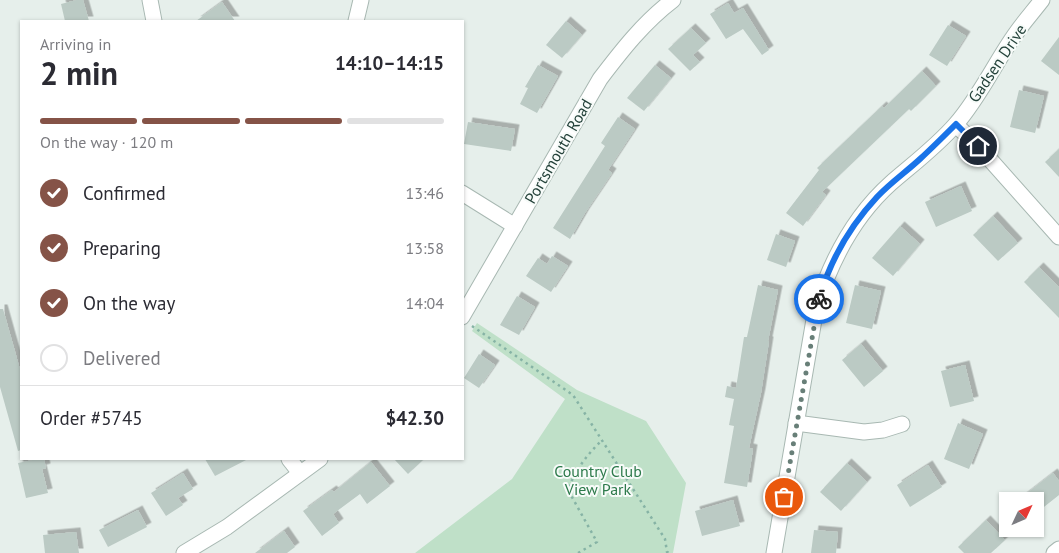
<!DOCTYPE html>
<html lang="en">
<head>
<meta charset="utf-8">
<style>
  :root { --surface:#fff; --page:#f7f7f7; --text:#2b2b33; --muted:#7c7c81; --line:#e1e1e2; --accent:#855347 }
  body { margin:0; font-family:"PT Sans",sans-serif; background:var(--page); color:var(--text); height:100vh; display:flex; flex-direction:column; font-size:19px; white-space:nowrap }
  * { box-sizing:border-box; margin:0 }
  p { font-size:16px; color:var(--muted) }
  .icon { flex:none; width:28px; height:28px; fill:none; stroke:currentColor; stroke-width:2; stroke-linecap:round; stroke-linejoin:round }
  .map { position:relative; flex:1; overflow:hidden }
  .sheet { position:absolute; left:20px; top:20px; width:444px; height:440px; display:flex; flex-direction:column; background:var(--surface); border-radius:0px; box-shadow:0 1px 4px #0004 }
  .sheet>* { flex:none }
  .needle { width:32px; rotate:46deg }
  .buttons { position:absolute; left:999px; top:492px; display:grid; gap:10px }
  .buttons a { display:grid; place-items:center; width:45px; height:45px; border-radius:0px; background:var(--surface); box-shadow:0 1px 4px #0004; font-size:25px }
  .pin { position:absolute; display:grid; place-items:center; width:42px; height:42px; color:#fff; margin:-21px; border:2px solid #fff; border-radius:50%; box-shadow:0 1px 5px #0007 }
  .courier { position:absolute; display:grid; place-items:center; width:50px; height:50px; margin:-25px; border:4px solid #1a73e8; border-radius:50%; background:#fff; color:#222; box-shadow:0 1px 6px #0007 }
  .summary em { font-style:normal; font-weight:700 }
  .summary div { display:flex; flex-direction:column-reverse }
  .summary { display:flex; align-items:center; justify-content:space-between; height:85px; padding:0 20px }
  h1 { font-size:32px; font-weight:700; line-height:38px }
  .bar { display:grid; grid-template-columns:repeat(4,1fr); gap:8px 5px; align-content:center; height:60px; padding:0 20px }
  .bar i { height:6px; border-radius:4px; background:var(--line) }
  .bar .current { background:var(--accent) }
  .bar p { grid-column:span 4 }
  .line { display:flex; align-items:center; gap:12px; padding:0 20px; border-top:1px solid var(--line) }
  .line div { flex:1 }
  ol { padding:0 20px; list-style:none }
  li { display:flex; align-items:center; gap:15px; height:55px }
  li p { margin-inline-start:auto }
  li .icon { padding:5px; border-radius:50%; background:var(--accent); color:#fff; stroke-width:4 }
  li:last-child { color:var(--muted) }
  li i { width:28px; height:28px; border:2px solid var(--line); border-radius:50% }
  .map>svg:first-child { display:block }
</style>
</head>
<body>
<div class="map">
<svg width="1059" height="553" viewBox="0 0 1059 553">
  <defs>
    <filter id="shadow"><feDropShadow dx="4.5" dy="-4.5" stdDeviation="0" flood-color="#0004"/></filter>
  </defs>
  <rect width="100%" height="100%" fill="#e6efeb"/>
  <path fill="#bfe0c8" d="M477 323 577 390 646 421 686 483 673 553H415L512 479 565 399 472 331Z"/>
  <g fill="#bbcac4" filter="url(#shadow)">
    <path d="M77 0H83L89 21H65L61 4Z"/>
    <path d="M222 2 235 21H196Z"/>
    <path d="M728 3 734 13 743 8 769 50 762 55 743 29 726 39 710 14Z"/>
    <path d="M566 21 582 35 562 58 546 45Z"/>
    <path d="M948 25 966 36 947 66 929 55Z"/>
    <path d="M691 28 706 43 693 55 700 62 690 71 668 49Z"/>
    <path d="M1059 37V75L1041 61Z"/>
    <path d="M538 65 558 76 537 113 520 104 528 88 525 87Z"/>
    <path d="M655 65 671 78 644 111 627 98Z"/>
    <path d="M922 71 936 86 911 111 909 109 822 192 826 195 803 226 786 213 819 170 817 168 882 106 884 108Z"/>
    <path d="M1019 90 1044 96 1035 133 1010 127Z"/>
    <path d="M618 117 635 129 608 170 612 173 585 213 570 239 553 228 605 146 601 143Z"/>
    <path d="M468 122 515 129 511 151 464 144Z"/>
    <path d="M1059 149V177L1045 162Z"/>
    <path d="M961 186 972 211 936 227 925 202Z"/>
    <path d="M993 216 1018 243 998 261 973 235Z"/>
    <path d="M900 226 920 244 893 276 872 258Z"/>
    <path d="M776 234 795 241 786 267 767 260Z"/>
    <path d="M552 256 568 266 551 292 526 276 538 258 547 264Z"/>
    <path d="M1039 267 1059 287V318L1024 282Z"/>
    <path d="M758 285 778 290 768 341H769L761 393 749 448 753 449 747 487 724 483 734 426 729 425 734 399 725 397 727 386 736 388 744 337H747Z"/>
    <path d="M855 285 881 291 872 329 846 323Z"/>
    <path d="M517 296 535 307 519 335 500 325Z"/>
    <path d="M0 309H3L21 373V450L18 451 0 387Z"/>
    <path d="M861 344 883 371 864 387 842 360Z"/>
    <path d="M479 354 495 365 479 388 464 378Z"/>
    <path d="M965 365 974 401 950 407 941 371Z"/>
    <path d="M958 423 983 434 969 469 944 459Z"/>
    <path d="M38 459H44L46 468 42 469 48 493 26 498 18 463Z"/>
    <path d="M205 459H248L215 476Z"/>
    <path d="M394 459H424L408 474Z"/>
    <path d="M371 462 390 486 367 504 360 494 333 514 339 523 322 536 303 511 332 490 334 492Z"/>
    <path d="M847 463 867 482 841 511 820 492Z"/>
    <path d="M928 465 942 487 910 507 897 485Z"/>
    <path d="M183 473 193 489 178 498 183 505 166 516 151 493Z"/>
    <path d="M1053 473 1059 481V495L1035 514V501H1017Z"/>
    <path d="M733 500 740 526 702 536 695 511Z"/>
    <path d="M138 510 147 527 108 547 99 530Z"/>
    <path d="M986 520 1005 540 991 553H964L958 547Z"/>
    <path d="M814 530 838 532 836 553H811Z"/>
    <path d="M284 531 295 547 287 553H255Z"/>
    <path d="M76 532 79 553H45L43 535Z"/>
  </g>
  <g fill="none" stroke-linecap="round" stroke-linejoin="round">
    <g stroke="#a8b8b2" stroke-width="17">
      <g id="minor">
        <path d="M150 0 154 21"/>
        <path d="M356 21 361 0"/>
        <path d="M956 125 978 146 1059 237"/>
        <path d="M462 193 515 226"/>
        <path d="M462 317 600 79C622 50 644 22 673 0"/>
        <path d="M796 423 864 432 883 430 902 424"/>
        <path d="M289 459 300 473"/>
        <path d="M184 553 227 527 320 459"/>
        <path d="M774 553 816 308C831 260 854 216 891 183 913 164 937 146 956 124 978 99 993 67 1012 39 1021 25 1032 13 1042 0"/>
        <path d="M1054 553 1059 549"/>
      </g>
    </g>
    <g stroke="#86b3a5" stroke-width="2.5" stroke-dasharray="2.5 4" stroke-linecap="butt">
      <path d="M472 326 573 395 665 539 667 552 671 553"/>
      <path d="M578 553 597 542 568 490C575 470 587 455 602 440"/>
    </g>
    <use href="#minor" stroke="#fff" stroke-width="15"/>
  </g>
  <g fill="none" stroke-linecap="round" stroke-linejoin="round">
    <path stroke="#687f78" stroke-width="5" stroke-dasharray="0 9" d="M784 497 819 299"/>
    <path stroke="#1a73e8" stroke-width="6" d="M819 299C830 261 850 226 877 197 890 183 906 172 920 159 932 148 944 136 956 124L978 146"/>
  </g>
  <g text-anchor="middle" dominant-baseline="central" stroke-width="4" stroke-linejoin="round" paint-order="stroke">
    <g font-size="16" fill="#24423a" stroke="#f7fbf9">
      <text transform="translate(997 63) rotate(-56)">Gadsen Drive</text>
      <text transform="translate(558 151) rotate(-60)">Portsmouth Road</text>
    </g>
    <g font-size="16" fill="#2d7a4b" stroke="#f7fbf9">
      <text x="598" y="471">Country Club<tspan x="598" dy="18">View Park</tspan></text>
    </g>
  </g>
</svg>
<div class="buttons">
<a><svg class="needle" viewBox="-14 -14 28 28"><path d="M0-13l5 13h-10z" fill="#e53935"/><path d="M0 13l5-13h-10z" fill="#7c7c81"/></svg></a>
</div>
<div class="pin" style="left:784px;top:497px;background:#ea580c"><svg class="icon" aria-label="bag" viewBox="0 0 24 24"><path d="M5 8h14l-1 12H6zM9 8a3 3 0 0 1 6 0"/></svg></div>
<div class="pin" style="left:978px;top:146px;background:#1f2937"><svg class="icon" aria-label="home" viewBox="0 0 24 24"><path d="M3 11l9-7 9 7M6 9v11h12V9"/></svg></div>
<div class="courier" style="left:819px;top:299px"><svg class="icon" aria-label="bike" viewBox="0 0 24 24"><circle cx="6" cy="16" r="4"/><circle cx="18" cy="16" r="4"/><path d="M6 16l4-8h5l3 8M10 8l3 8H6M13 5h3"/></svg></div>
<section class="sheet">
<div class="summary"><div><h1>2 min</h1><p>Arriving in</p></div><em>14:10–14:15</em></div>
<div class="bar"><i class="current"></i><i class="current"></i><i class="current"></i><i></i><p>On the way · 120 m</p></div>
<ol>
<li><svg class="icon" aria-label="check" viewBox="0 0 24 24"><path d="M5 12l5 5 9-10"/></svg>Confirmed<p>13:46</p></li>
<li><svg class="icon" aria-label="check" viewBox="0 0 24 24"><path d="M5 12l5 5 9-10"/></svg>Preparing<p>13:58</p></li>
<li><svg class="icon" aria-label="check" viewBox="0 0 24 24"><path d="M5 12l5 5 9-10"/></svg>On the way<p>14:04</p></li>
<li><i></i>Delivered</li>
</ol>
<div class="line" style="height:65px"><div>Order #5745</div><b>$42.30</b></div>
</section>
</div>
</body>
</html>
